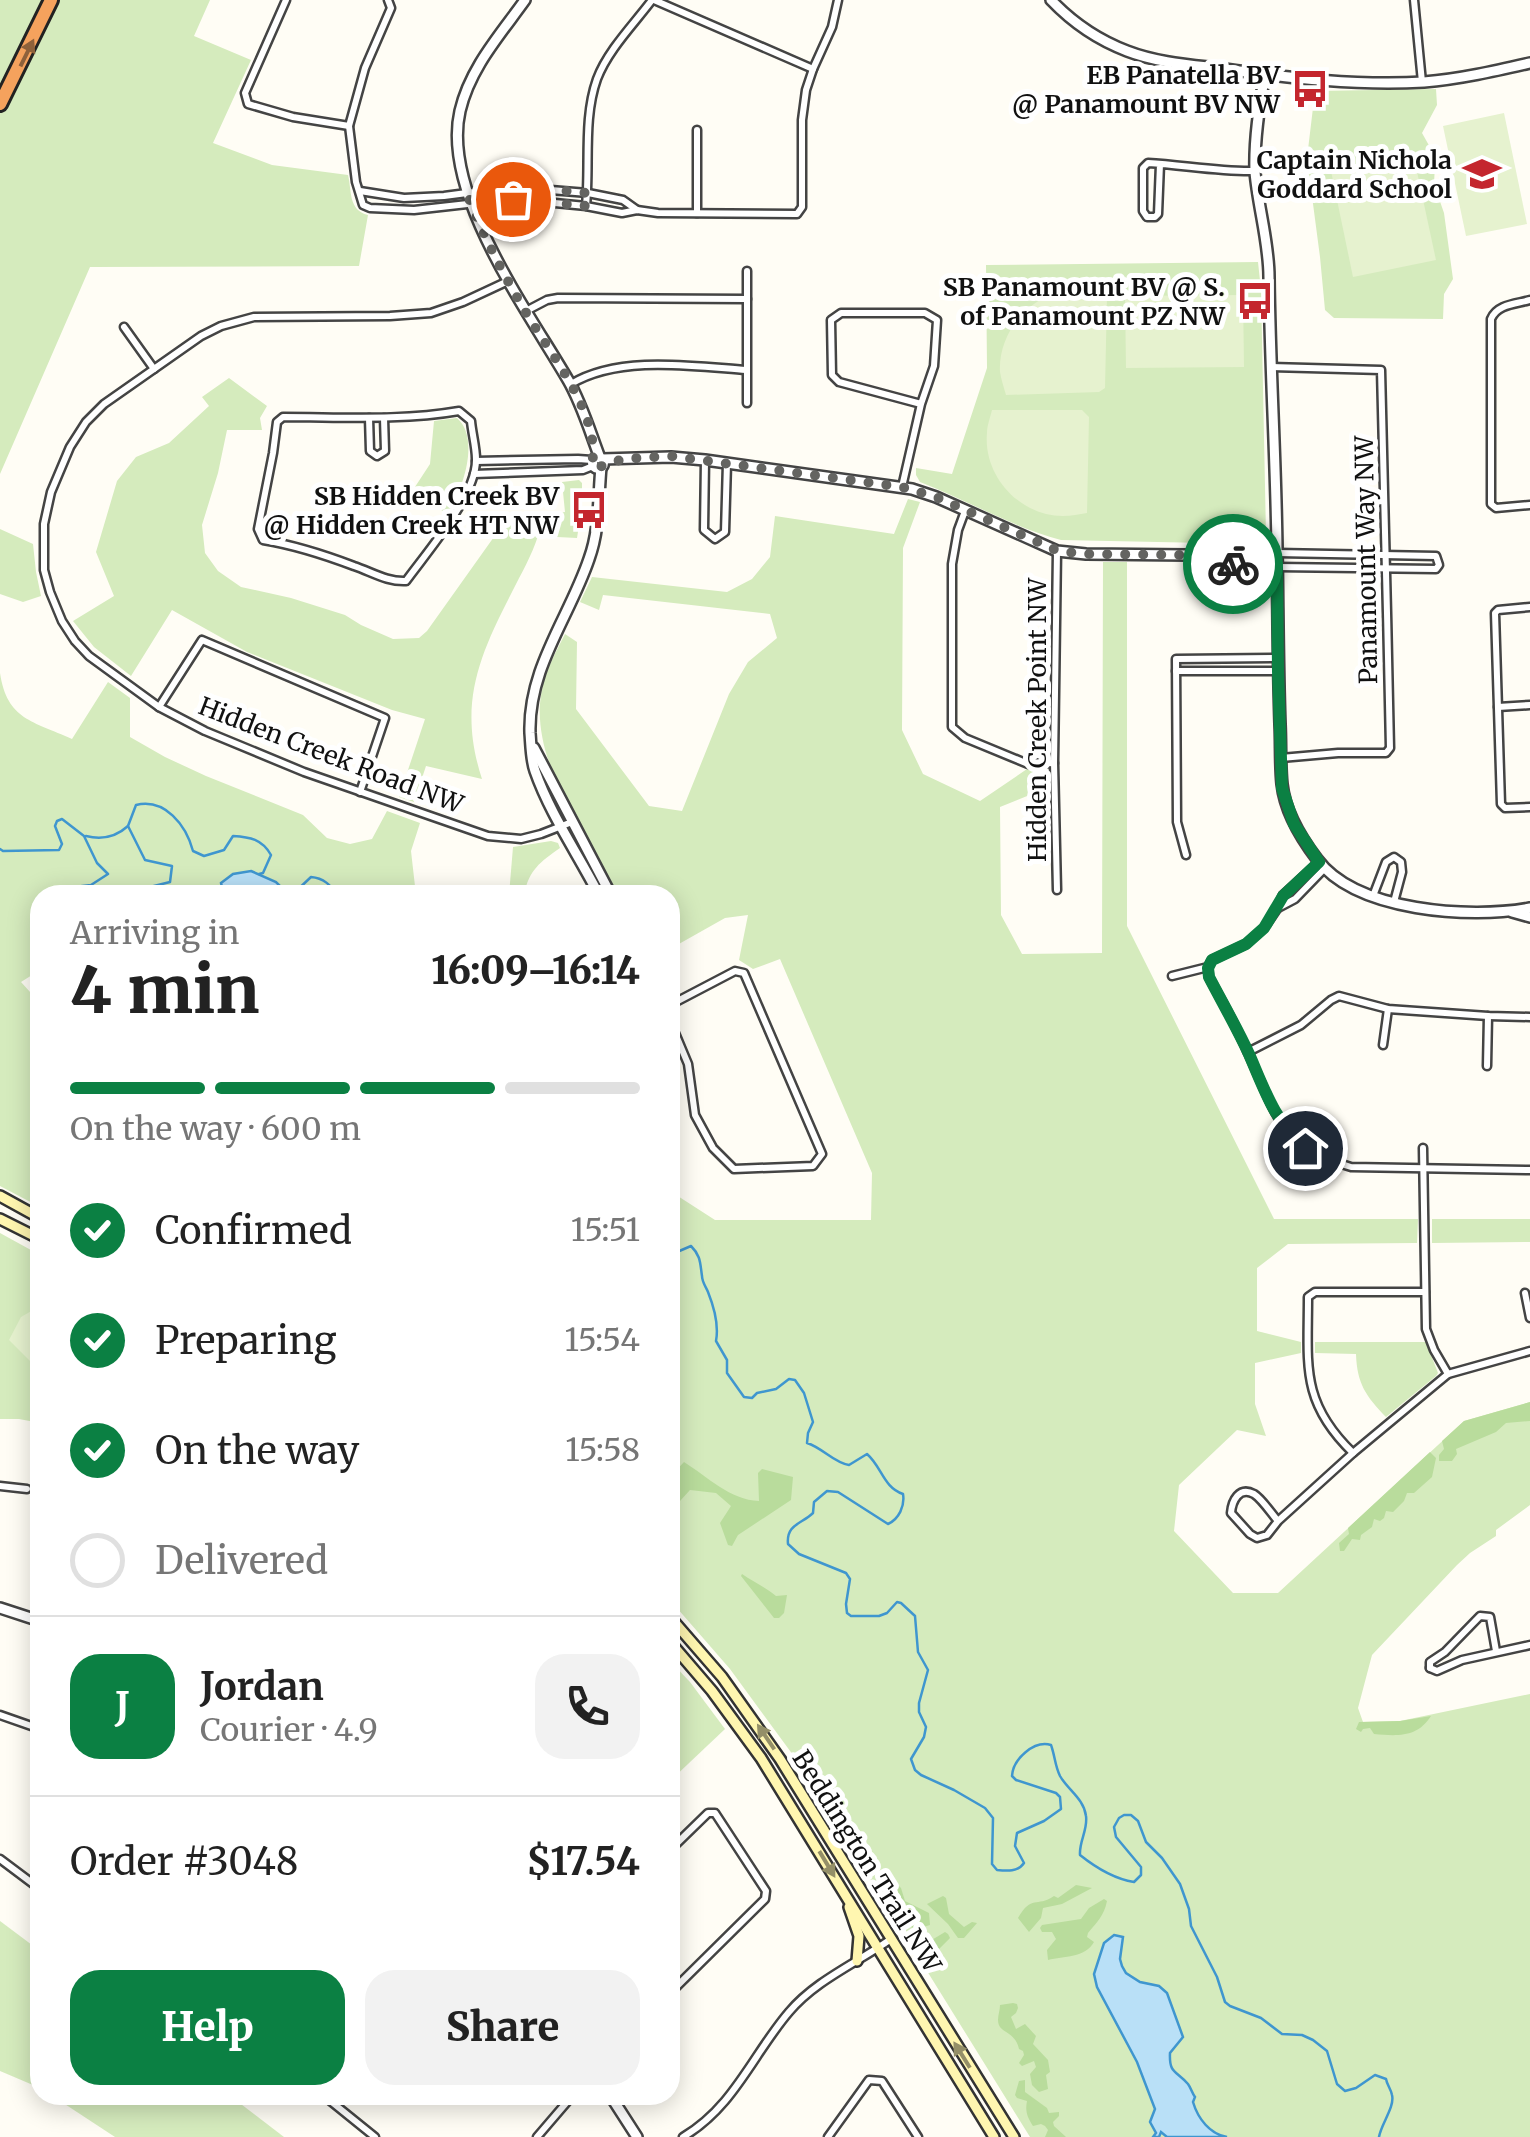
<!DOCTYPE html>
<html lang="en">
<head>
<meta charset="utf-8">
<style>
  :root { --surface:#fff; --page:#f2f2f2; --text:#222; --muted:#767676; --line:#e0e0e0; --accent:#0b8043 }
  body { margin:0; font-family:Merriweather,serif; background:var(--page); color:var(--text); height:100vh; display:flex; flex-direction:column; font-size:38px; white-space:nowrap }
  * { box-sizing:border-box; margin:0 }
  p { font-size:32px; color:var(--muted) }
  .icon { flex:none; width:55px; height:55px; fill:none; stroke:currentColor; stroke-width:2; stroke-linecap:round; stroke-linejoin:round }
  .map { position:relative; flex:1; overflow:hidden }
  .drawer { position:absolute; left:30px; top:885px; width:650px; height:1220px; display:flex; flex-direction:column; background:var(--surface); border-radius:30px; box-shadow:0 5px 25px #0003 }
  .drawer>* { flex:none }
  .pin { position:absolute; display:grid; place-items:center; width:85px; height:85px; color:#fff; margin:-42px; border:5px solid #fff; border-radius:50%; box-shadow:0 2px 10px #0007 }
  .courier { position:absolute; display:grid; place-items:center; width:100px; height:100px; margin:-50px; border:8px solid #0b8043; border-radius:50%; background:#fff; color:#222; box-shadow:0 2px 12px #0007 }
  .summary em { font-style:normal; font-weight:800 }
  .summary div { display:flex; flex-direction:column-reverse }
  .summary { display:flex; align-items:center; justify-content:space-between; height:170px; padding:0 40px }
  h1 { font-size:65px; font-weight:800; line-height:75px }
  .bar { display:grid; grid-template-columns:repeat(4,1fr); gap:15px 10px; align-content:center; height:120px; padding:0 40px }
  .bar i { height:12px; border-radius:8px; background:var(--line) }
  .bar .selected { background:var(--accent) }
  .bar p { grid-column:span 4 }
  .line { display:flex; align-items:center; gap:25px; padding:0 40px; border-top:2px solid var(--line) }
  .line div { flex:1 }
  .round { display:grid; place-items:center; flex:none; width:105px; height:105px; border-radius:30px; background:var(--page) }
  ol { padding:0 40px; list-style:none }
  li { display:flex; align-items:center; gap:30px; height:110px }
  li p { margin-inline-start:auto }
  li .icon { padding:10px; border-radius:50%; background:var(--accent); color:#fff; stroke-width:4 }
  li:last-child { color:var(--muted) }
  li i { width:55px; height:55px; border:5px solid var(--line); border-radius:50% }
  .cta { display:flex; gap:20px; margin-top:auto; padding:20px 40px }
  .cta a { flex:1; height:115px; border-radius:30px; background:var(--accent); color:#fff; font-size:40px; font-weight:800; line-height:115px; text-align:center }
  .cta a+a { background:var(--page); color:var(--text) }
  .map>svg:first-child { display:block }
</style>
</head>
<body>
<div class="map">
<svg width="1530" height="2137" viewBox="0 0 1530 2137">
  <rect width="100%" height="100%" fill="#fffdf5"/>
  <g fill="#d5ebbd">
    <path d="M0 0H210L194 36 251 60 213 143 272 165 348 175C352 191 348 210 368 215L359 266 90 267 0 474Z"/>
    <path d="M1436 89 1437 105 1422 133 1431 149 1435 164 1434 184 1444 213 1453 279 1444 294 1443 319 1334 318 1325 310 1320 257 1307 158 1315 91Z"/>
    <path d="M1258 262 1261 290 1266 535 1255 544 1061 540C1012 527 967 500 920 482L916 475V468L952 474 987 368 986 265Z"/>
    <path d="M229 378 267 406 260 418 262 430H227L218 473 202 525 205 553 218 571 241 587 291 598 345 615 361 625 393 639 419 638 427 631 506 520 565 512 562 482 579 480 582 483V507L577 538 538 536C532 555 521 574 512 592 478 658 458 705 482 779L426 766 414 802 399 797 425 719 392 710 247 652 172 610 131 676 94 647 73 621 114 596 96 552 117 481 136 457 169 443 209 406 202 397Z"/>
    <path d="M457 418C481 439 462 492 447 514L413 490 430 464 434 421Z"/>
    <path d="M908 499 920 502 903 548 902 730 923 774 980 801 1027 769 1042 772 1047 775V788L1000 807 1001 915 1022 954 1102 953 1103 562H1127V926L1274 1219H1418L1417 1243 1288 1244 1257 1268V1331L1301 1342V1353L1255 1363V1404L1266 1436 1237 1430 1179 1485 1174 1531 1233 1593H1278L1464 1421 1530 1402V1505L1496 1530V1536L1470 1553 1457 1565 1372 1655 1358 1708 1363 1722 1400 1721 1530 1694V2137H1030L793 1755 730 1669 670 1600V1191L715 1220H871L872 1173 780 959 753 969 739 960 748 915 725 918 670 949V895H619C586 836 525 755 543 685 547 667 557 650 565 634L577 642 576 709 649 806 682 811 729 694 748 662 777 638 770 614 603 595 599 610 580 602 592 577 727 592 752 579 770 557 775 516 894 534Z"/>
    <path d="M0 529 33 544 36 572 41 596 23 602 0 594Z"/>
    <path d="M0 673C7 720 33 721 72 739L108 682 130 698V737L165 757 206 776 303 815 327 838 350 844 372 839 387 811 420 823 411 851 416 895H40V970L21 982 40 1003V1207L0 1186Z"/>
    <path d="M551 841 558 843 560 848C540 862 529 870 524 895H509L513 847Z"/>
    <path d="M1432 1219H1530V1242L1432 1243Z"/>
    <path d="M0 1233 40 1255V1423L19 1419H0Z"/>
    <path d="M1315 1342H1426L1438 1373 1436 1376 1386 1417C1366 1396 1357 1384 1356 1354L1315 1353Z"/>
    <path d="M670 1661 690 1682 725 1729 670 1781Z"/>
    <path d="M0 1921 40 1951V2088L0 2071Z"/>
    <path d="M51 2095H229L284 2137H115Z"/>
  </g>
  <g fill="#b9dc9c">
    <path d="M1530 1402V1421L1506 1423 1496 1432 1456 1449 1457 1454 1452 1461H1439V1455L1444 1449 1442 1441 1464 1421Z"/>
    <path d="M1430 1452 1436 1458 1432 1477 1414 1493H1407L1404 1501 1393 1512 1386 1511 1384 1518 1380 1521 1374 1519 1372 1527 1361 1535 1360 1540 1352 1539 1344 1551H1340L1339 1543 1349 1534 1348 1528Z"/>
    <path d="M684 1462C708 1477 730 1500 759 1501L758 1473 762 1469 793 1477 791 1500 738 1535 732 1546 728 1545 720 1523 731 1506 716 1493 690 1490 680 1501 670 1495C670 1480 673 1473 684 1462Z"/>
    <path d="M742 1574C754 1582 765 1587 776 1596L787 1595 784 1613 779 1618H774L741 1576Z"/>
    <path d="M1431 1716C1417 1738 1397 1736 1374 1734L1370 1728 1363 1729 1361 1732 1356 1729 1359 1722 1400 1721Z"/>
    <path d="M895 1882 901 1888 905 1901 929 1913 930 1925 920 1928 925 1940 930 1941 945 1932 948 1934 950 1938 938 1950 928 1954 920 1946 911 1926 920 1917 909 1908 901 1906 898 1898 894 1897 892 1884Z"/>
    <path d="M1076 1885 1092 1888 1062 1904 1043 1908 1041 1918 1029 1932 1018 1918C1032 1894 1036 1908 1054 1896L1058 1898Z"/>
    <path d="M943 1896 946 1898 949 1914 964 1927 972 1922 977 1923 964 1938H958L948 1924 927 1904Z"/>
    <path d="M1104 1899 1107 1901C1104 1916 1097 1922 1088 1933L1087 1937 1094 1942C1085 1958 1064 1956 1048 1960L1047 1950 1056 1939 1052 1932H1042L1040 1928 1042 1925 1081 1919 1089 1908Z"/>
    <path d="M1013 2003 1017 2004 1018 2008 1016 2013 1011 2017 1016 2029 1025 2024 1036 2036 1033 2044 1048 2060 1050 2072 1046 2075 1048 2089 1039 2092 1032 2085 1030 2074 1036 2067 1034 2061 1022 2066 1019 2063 1024 2055 1023 2051 1019 2049C1015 2030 998 2034 998 2020 998 2015 1000 2010 1000 2005Z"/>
    <path d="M1025 2080V2092L1047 2108 1049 2113 1059 2112V2116L1053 2122 1054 2126 1066 2137H1045L1048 2130 1045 2126 1041 2124 1033 2126C1027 2117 1025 2111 1027 2101L1017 2098 1015 2095 1019 2081Z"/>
  </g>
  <g fill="#e6f2cf">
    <path d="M1504 113 1527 224 1466 236 1443 126Z"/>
    <path d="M1413 153 1436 260 1353 277 1331 171Z"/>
    <path d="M1082 291 1107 297 1105 388 1099 392 1006 395C1004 388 1001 379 1000 372 998 337 1024 301 1058 293 1065 291 1074 291 1082 291Z"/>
    <path d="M1243 295 1244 367 1126 368 1125 296Z"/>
    <path d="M992 410H1082L1089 417 1087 513C1079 514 1071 516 1063 516 1020 516 983 476 987 433 987 426 990 418 992 410Z"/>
    <path d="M40 1306V1371L9 1340 21 1317Z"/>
  </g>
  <g fill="#b9e0f7" stroke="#3f96cf" stroke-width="2.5">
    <path d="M251 871 276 882 289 895H224L221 883 233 874Z"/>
    <path d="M1114 1935 1123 1937 1120 1959 1122 1966 1126 1973 1140 1982 1159 1986 1167 1993 1183 2037 1170 2053C1169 2074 1176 2070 1188 2084 1191 2088 1192 2093 1195 2097L1193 2102C1198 2119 1210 2134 1227 2137H1167L1161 2132 1159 2137H1153L1156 2133 1150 2122 1155 2109 1137 2062 1097 1987 1094 1974 1104 1943Z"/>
  </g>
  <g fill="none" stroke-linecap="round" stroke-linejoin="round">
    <g stroke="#3f96cf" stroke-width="2.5">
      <path d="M86 836C102 840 116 837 128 826"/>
      <path d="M0 849 3 851 59 850 62 844 55 826 57 821 62 819 84 836 97 863 108 874 91 885 74 887 73 895"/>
      <path d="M131 895 134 891 170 882 172 866 145 860 128 826 136 805C165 798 186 825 193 851L204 856 224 850 233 836C250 837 262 839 271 855L263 873 259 874"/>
      <path d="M292 895 311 877C324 878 330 885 338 895"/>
      <path d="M670 1255 691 1246C701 1256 700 1263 702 1276 702 1282 706 1287 708 1292 714 1307 719 1325 716 1341L727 1360V1373L744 1397 752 1398 757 1393 776 1389 789 1379 795 1380 804 1393 813 1422 808 1433 807 1443C823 1448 834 1463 849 1465L867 1454C882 1467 883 1487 903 1494 905 1506 899 1519 888 1524L838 1492 827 1491 814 1502 813 1513C802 1524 786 1524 788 1544L799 1554 846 1573 850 1579 846 1604 847 1613 851 1616H879L887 1613 897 1602 901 1603 915 1616 918 1652 928 1670 919 1703V1712L926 1727 924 1737 911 1759 915 1770 921 1775 954 1790 985 1808 993 1818 992 1864 997 1870C1007 1871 1018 1872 1024 1863L1015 1846 1017 1833 1044 1821 1061 1809 1060 1797 1056 1793 1016 1780 1012 1776C1013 1759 1034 1740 1051 1745 1055 1756 1055 1766 1060 1776 1068 1790 1084 1799 1086 1816 1088 1830 1079 1841 1080 1855 1095 1867 1115 1879 1134 1882L1141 1875V1867L1116 1837 1114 1827 1119 1818 1124 1815H1131L1138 1821 1146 1842 1162 1858 1180 1884 1189 1909 1191 1926 1217 1977 1225 2002 1230 2006 1261 2018 1282 2034 1302 2035 1313 2040 1327 2051 1337 2084 1345 2091 1356 2088 1375 2075 1386 2079C1387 2085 1391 2089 1392 2095 1395 2107 1381 2124 1379 2137"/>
    </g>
    <g stroke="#444" stroke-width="11">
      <g id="minor">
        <path d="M286 0 245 93 248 104 293 117 349 126"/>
        <path d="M388 0 391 8 365 68 349 126 356 182 363 205 370 208 414 210 513 199 586 206 622 213 637 210 658 213 797 214 802 207V120L806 90 813 69 832 27 838 0"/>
        <path d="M654 0 813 69"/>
        <path d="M1414 0 1422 82"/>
        <path d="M697 130V213"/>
        <path d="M1160 164 1158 214 1155 217H1147L1143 211V168L1148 163C1184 165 1219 172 1255 171"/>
        <path d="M360 191 404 198 444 196 513 187 588 193 623 200 637 210"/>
        <path d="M586 206C590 164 583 118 597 79 608 50 634 24 652 0"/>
        <path d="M508 281 463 302 431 313 390 316 254 317 221 326 201 336 104 404 86 422 70 447 51 492 44 524V570L50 592 62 621 75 641 89 656 159 707 205 731 304 772 488 836 521 839 541 834 572 822"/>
        <path d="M1530 300C1516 304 1497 304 1491 319V504L1496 508 1530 505"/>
        <path d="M526 311 547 300 558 298 747 299"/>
        <path d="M124 327 154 369"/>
        <path d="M1271 367 1381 370C1385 496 1387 622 1390 748L1386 753H1338L1281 758"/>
        <path d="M571 384C619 355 692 366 746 370"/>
        <path d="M747 403V271"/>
        <path d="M459 411 471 421C472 433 476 447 476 459 477 495 427 552 406 581 387 582 372 572 354 566 325 555 294 545 263 540L258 529 273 453 277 422 283 417C342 417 401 421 459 411Z"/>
        <path d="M369 418 370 451 377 456 385 451 384 418"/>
        <path d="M705 460 704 530 715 539 725 532 727 463"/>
        <path d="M476 461 578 459 592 460"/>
        <path d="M474 474 583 470 593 466"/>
        <path d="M902 487 921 404 934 366 937 320 925 313H841L831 320 832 375 839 382 921 404"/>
        <path d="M965 511 958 530 952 564V727L965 738 1028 764 1054 763"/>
        <path d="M1277 553 1436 556 1439 565 1436 569 1277 567"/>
        <path d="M1530 607 1498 610 1495 613 1501 804 1505 808 1530 807"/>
        <path d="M1176 671H1278"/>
        <path d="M159 707 202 640 385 718 360 792"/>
        <path d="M1498 707 1530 705"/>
        <path d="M1186 855 1177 822 1176 659 1278 658"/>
        <path d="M1319 862 1283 895 1277 909 1264 928 1246 944 1212 960 1208 967 1209 977C1222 1002 1237 1027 1248 1053 1277 1115 1278 1145 1351 1167L1530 1170"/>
        <path d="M1057 890 1054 763 1057 551"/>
        <path d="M589 895 607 886"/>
        <path d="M1373 896 1386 862 1394 857 1401 862 1402 872 1394 902"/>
        <path d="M1278 908 1295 899 1325 868"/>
        <path d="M1172 976 1208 967"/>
        <path d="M670 1005 735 971 744 973 822 1154 813 1166 734 1169 713 1148 695 1115 688 1064 670 1021"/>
        <path d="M1383 1045 1388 1009"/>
        <path d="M1248 1052 1301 1025 1331 1000 1339 996 1388 1009 1488 1016 1530 1017"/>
        <path d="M1487 1066 1488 1016"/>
        <path d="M1305 1148 1318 1131"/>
        <path d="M1423 1148 1426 1329 1434 1350 1448 1374"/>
        <path d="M1525 1293 1530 1318"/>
        <path d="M1353 1453C1300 1402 1308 1365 1308 1297L1315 1292H1425"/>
        <path d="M0 1486 27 1489"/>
        <path d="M1278 1521C1271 1513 1262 1499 1254 1494 1239 1486 1232 1501 1231 1513L1250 1534 1257 1538 1267 1535 1278 1521 1353 1453 1448 1374 1530 1351"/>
        <path d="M1430 1668V1662L1445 1652 1480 1616 1490 1617 1496 1651"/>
        <path d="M1430 1668 1437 1671 1462 1660 1530 1645"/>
        <path d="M0 1715 40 1729"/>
        <path d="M670 1850 708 1813H715L766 1891 765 1899 670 1993"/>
        <path d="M0 1859 40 1889"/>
        <path d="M323 2095 375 2137"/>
        <path d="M537 2137 573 2095"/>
        <path d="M683 2137C734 2107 753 2054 789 2012 816 1980 857 1963 891 1939"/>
        <path d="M828 2137 869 2080 882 2081 918 2137"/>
      </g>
    </g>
    <g stroke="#444" stroke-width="14">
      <g id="tertiary">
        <path d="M525 0C500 35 470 68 460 111 441 193 528 311 568 380 582 404 590 432 600 458"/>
        <path d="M1051 0C1072 22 1098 40 1127 51 1158 63 1192 65 1225 69 1290 78 1358 86 1424 82 1460 79 1495 71 1530 63"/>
        <path d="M1265 74C1259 107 1254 139 1255 172 1258 207 1269 242 1269 277 1270 368 1276 459 1277 550 1278 608 1278 666 1280 724 1281 744 1280 765 1282 784 1285 812 1301 838 1317 859 1356 912 1471 919 1530 908"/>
        <circle cx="598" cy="463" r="5.5"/>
        <path d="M602 459 671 457 705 460 912 489 936 497 1057 551 1086 554 1188 555 1213 550 1277 553"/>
        <path d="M1191 556 1212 563 1277 567"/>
        <path d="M534 748 611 895"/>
        <path d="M599 895C578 854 550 814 535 771 531 760 531 745 530 733 528 668 569 618 589 559 600 529 598 499 601 467"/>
        <path d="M1512 912 1530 917"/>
        <path d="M0 1608 40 1621"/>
        <path d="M610 2095 637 2137"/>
      </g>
    </g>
    <g stroke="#333" stroke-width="14">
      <g id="secondary">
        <path d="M0 1196 40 1218"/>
        <path d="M0 1219 40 1239"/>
        <path d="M670 1617 722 1677 780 1759 1014 2137"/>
        <path d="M670 1642 712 1691 761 1758 994 2137"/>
        <path d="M849 1907 859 1936 857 1961"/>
      </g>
    </g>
    <g stroke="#222" stroke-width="18">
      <path id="motorway" d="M0 104 51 0"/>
    </g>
    <use href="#minor" stroke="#fff" stroke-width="6"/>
    <use href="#tertiary" stroke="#fff" stroke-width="9"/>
    <use href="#secondary" stroke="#fff6b0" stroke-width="9"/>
    <use href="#motorway" stroke="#f5a25d" stroke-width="12"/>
  </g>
  <defs><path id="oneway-solid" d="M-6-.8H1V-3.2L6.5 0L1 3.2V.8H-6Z" transform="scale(2.5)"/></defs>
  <use fill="#8e613b" href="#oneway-solid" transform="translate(27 53) rotate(-64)"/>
  <g fill="#948f68">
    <use href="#oneway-solid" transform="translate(766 1737) rotate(-124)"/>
    <use href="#oneway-solid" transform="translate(827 1864) rotate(59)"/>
    <use href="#oneway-solid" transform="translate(962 2055) rotate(-122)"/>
  </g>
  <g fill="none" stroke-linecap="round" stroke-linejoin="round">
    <path stroke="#646461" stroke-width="10" stroke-dasharray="0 18" d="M513 199 586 206 588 193 513 186 467 193C482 233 503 274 525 311 549 353 601 413 592 464L596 468 623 459 670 456 902 487 936 497 1058 551 1086 554 1188 555 1212 562 1233 564"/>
    <path stroke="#0b8043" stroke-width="12" d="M1233 564 1277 567 1278 671 1282 788 1294 824 1319 862 1283 896 1264 928 1246 944 1212 960 1208 968 1209 977C1222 1002 1237 1028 1249 1054 1265 1091 1274 1120 1305 1148"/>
  </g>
  <defs>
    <g id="bus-bare" transform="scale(3)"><path d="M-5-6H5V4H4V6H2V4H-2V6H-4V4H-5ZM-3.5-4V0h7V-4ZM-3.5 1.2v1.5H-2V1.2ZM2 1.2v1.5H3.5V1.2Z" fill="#c4262e" stroke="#fff" stroke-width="2.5" paint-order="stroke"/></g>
    <g id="school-bare" transform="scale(3)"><path d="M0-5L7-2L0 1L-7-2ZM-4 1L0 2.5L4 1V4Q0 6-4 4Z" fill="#c4262e" stroke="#fff" stroke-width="2.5" paint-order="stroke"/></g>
  </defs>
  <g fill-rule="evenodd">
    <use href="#bus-bare" x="1310" y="89"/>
    <use href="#school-bare" x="1482" y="174"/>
    <use href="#bus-bare" x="1255" y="301"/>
    <use href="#bus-bare" x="589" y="510"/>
  </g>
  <g text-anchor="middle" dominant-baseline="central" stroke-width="10" stroke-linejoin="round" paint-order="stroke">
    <g font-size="25" font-weight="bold" fill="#111" stroke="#fff" text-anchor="end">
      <text x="1280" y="75">EB Panatella BV<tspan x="1280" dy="29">@ Panamount BV NW</tspan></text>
      <text x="1452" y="160">Captain Nichola<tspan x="1452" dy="29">Goddard School</tspan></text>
      <text x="1225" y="287">SB Panamount BV @ S.<tspan x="1225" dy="29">of Panamount PZ NW</tspan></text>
      <text x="559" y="496">SB Hidden Creek BV<tspan x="559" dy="29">@ Hidden Creek HT NW</tspan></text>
    </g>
    <g font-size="25" fill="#111" stroke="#fff">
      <text transform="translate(1366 560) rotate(-91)">Panamount Way NW</text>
      <text transform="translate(1037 720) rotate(-90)">Hidden Creek Point NW</text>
      <text transform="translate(331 755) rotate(21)">Hidden Creek Road NW</text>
      <text transform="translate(867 1861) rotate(58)">Beddington Trail NW</text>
    </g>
  </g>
</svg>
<div class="pin" style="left:513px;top:199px;background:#ea580c"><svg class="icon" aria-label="bag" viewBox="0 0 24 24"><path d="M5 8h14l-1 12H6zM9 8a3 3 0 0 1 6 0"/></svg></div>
<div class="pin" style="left:1305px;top:1148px;background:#1f2937"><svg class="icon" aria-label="home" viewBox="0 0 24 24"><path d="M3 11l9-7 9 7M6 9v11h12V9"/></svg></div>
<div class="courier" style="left:1233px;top:564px"><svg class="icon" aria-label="bike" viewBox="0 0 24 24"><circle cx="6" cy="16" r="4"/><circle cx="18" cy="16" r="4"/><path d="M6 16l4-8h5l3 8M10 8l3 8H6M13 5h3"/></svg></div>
<section class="drawer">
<div class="summary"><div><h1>4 min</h1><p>Arriving in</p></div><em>16:09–16:14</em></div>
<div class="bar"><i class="selected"></i><i class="selected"></i><i class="selected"></i><i></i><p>On the way · 600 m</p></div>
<ol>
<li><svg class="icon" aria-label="check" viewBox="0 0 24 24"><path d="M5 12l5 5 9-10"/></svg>Confirmed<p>15:51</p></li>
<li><svg class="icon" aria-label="check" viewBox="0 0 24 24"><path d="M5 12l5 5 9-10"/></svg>Preparing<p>15:54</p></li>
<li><svg class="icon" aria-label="check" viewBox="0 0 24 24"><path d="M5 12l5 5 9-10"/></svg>On the way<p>15:58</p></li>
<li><i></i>Delivered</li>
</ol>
<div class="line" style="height:180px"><b class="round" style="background:var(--accent);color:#fff">J</b><div><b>Jordan</b><p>Courier · 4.9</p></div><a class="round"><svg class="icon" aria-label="phone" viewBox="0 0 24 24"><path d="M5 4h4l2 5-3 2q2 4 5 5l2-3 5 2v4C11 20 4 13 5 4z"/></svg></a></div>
<div class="line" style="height:130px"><div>Order #3048</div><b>$17.54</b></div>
<div class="cta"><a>Help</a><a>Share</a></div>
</section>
</div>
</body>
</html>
